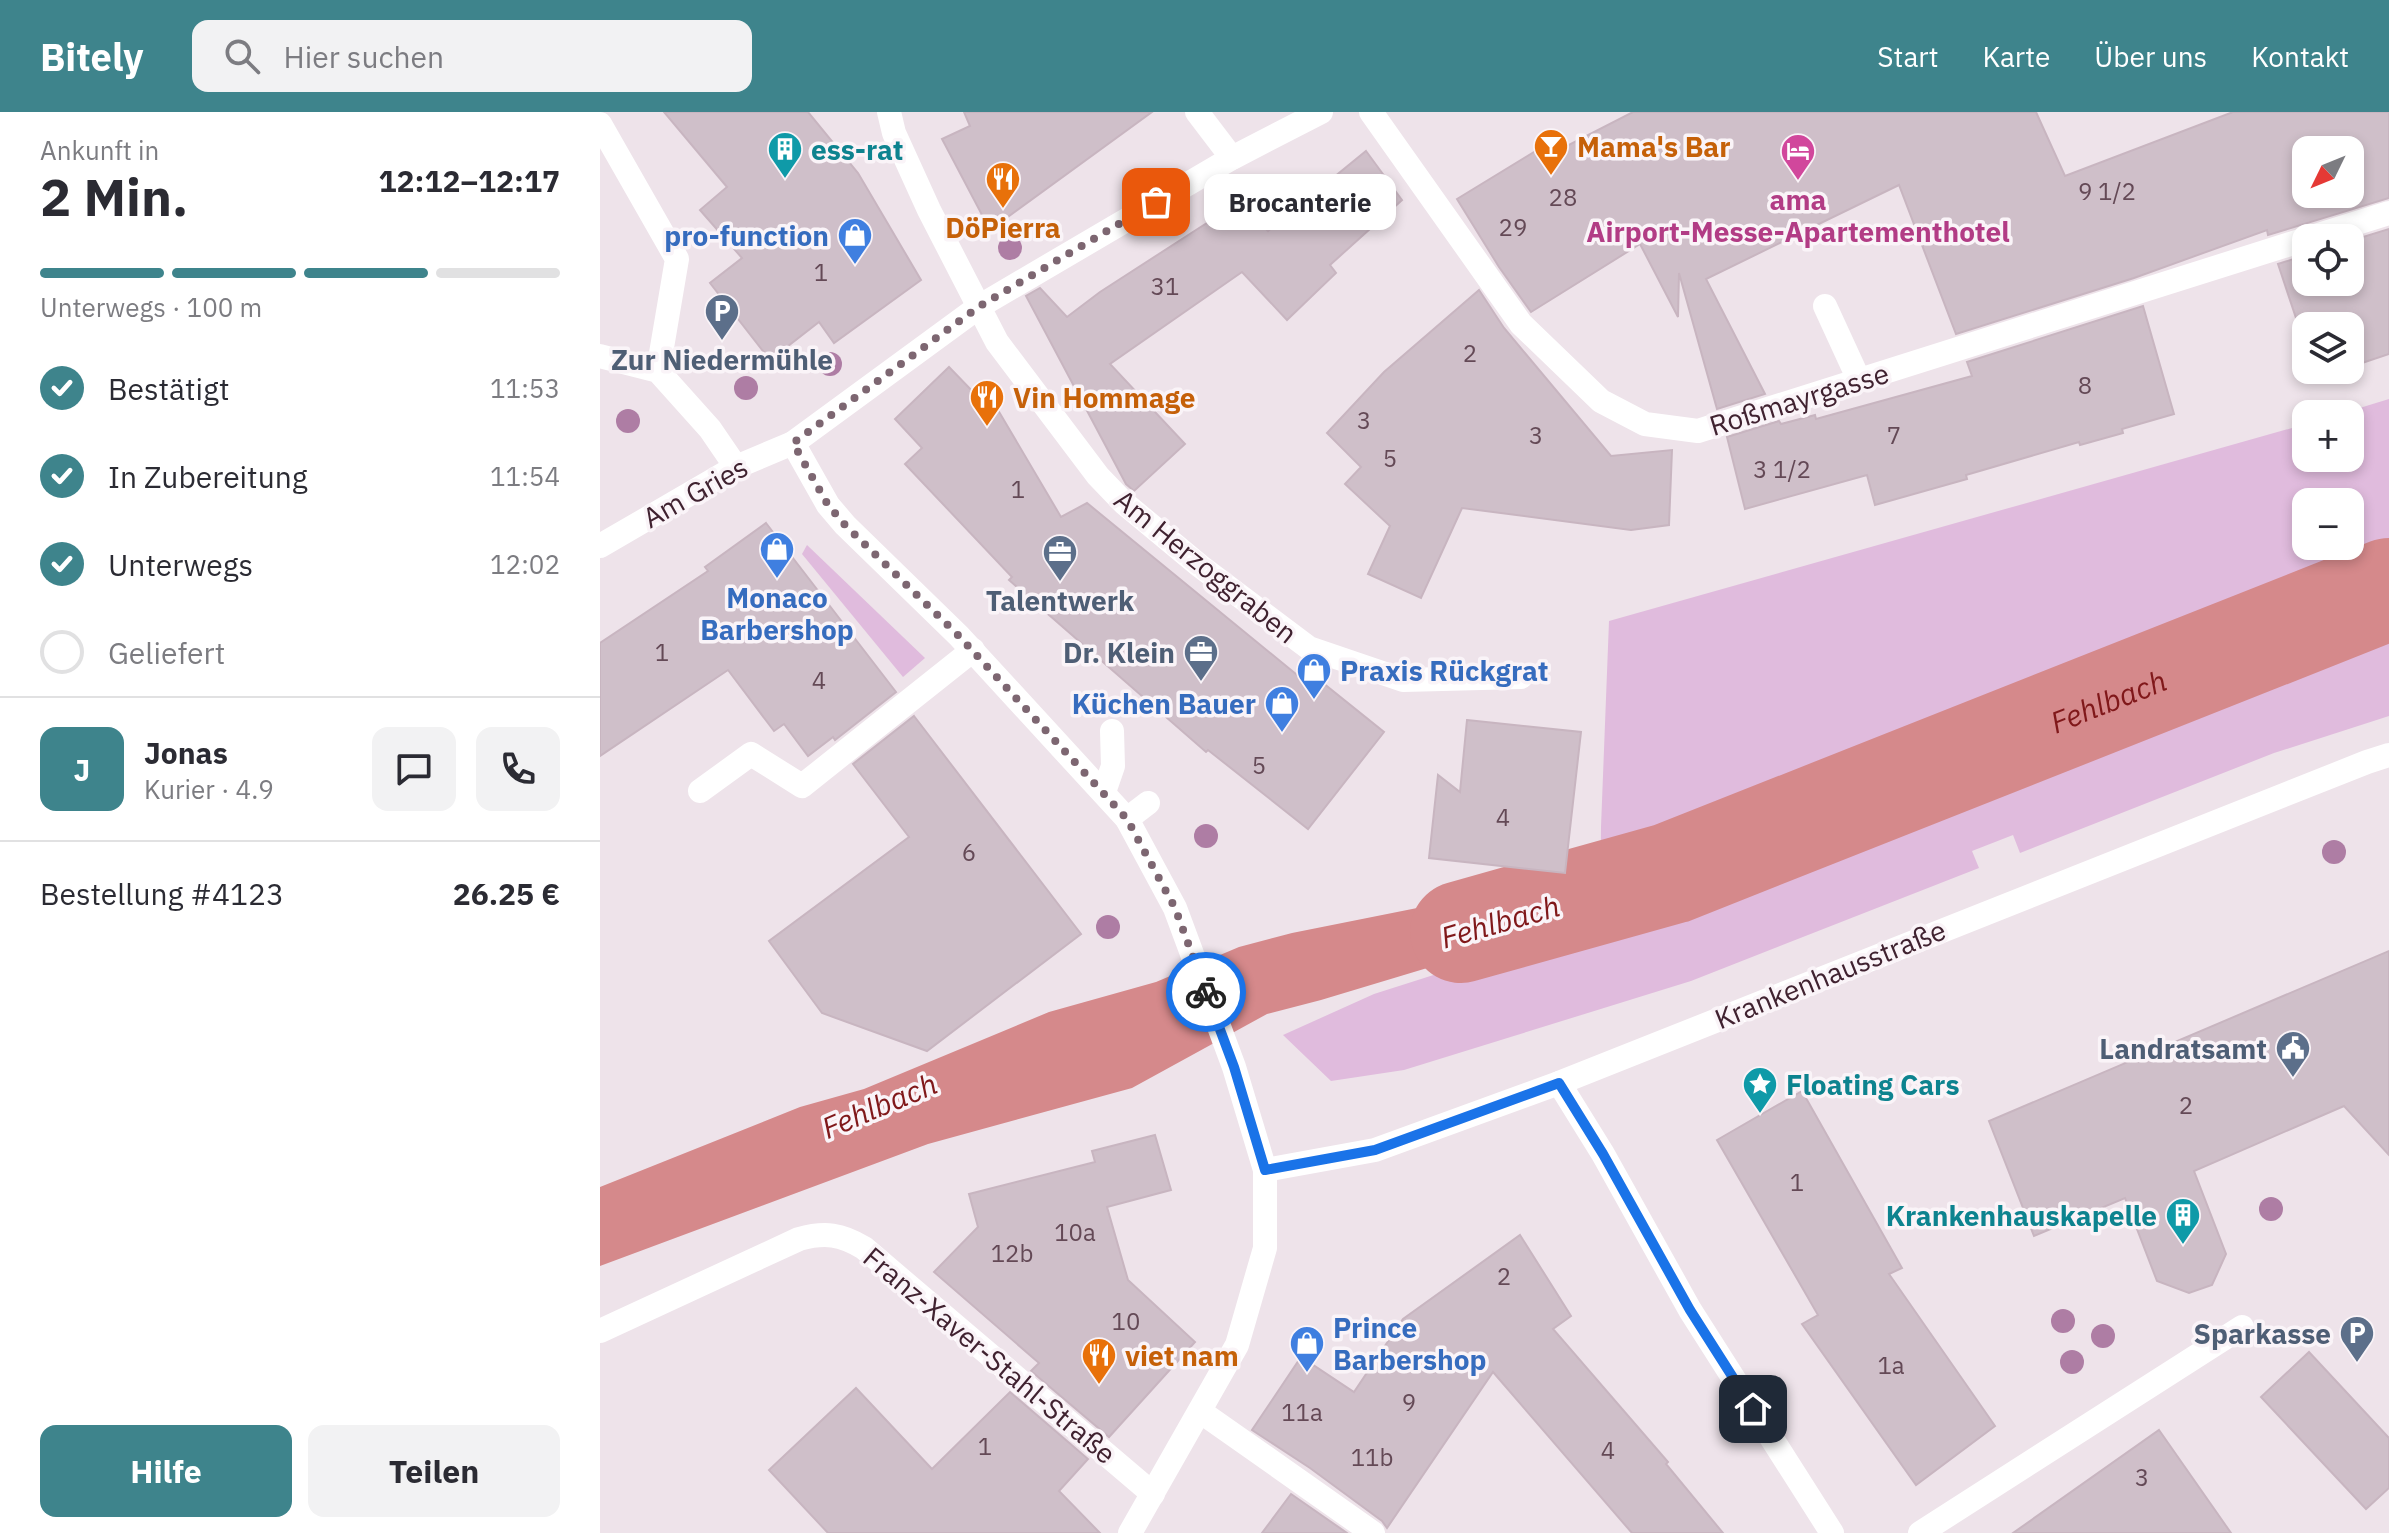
<!DOCTYPE html>
<html lang="de">
<head>
<meta charset="utf-8">
<style>
  :root { --surface:#fff; --page:#f2f2f3; --text:#2b2b33; --muted:#7c7c81; --line:#e1e1e2; --accent:#3e848c }
  body { margin:0; font-family:"IBM Plex Sans",sans-serif; background:var(--page); color:var(--text); height:100vh; display:flex; flex-direction:column; font-size:30px; white-space:nowrap }
  * { box-sizing:border-box; margin:0 }
  p { font-size:26px; color:var(--muted) }
  .icon { flex:none; width:44px; height:44px; fill:none; stroke:currentColor; stroke-width:2; stroke-linecap:round; stroke-linejoin:round }
  .map { position:relative; flex:1; overflow:hidden }
  .drawer { display:flex; flex-direction:column; background:var(--surface); width:600px }
  .drawer>* { flex:none }
  .needle { width:52px; rotate:227deg }
  .buttons { position:absolute; left:1692px; top:24px; display:grid; gap:16px }
  .buttons a { display:grid; place-items:center; width:72px; height:72px; border-radius:16px; background:var(--surface); box-shadow:0 4px 12px #0003; font-size:40px }
  .pin { position:absolute; display:grid; place-items:center; width:68px; height:68px; color:#fff; margin:-34px; border-radius:16px; box-shadow:0 4px 12px #0006 }
  .courier { position:absolute; display:grid; place-items:center; width:80px; height:80px; margin:-40px; border:6px solid #1a73e8; border-radius:50%; background:#fff; color:#222; box-shadow:0 2px 10px #0007 }
  .bubble { position:absolute; height:56px; border-radius:16px; background:var(--surface); box-shadow:0 4px 12px #0003; font-size:26px; font-weight:700; line-height:56px; text-align:center }
  .headline em { font-style:normal; font-weight:700 }
  .headline div { display:flex; flex-direction:column-reverse }
  .headline { display:flex; align-items:center; justify-content:space-between; height:136px; padding:0 40px }
  h1 { font-size:52px; font-weight:700; line-height:60px }
  .bar { display:grid; grid-template-columns:repeat(4,1fr); gap:12px 8px; align-content:center; height:96px; padding:0 40px }
  .bar i { height:10px; border-radius:6px; background:var(--line) }
  .bar .active { background:var(--accent) }
  .bar p { grid-column:span 4 }
  .line { display:flex; align-items:center; gap:20px; padding:0 40px; border-top:2px solid var(--line) }
  .line div { flex:1 }
  .round { display:grid; place-items:center; flex:none; width:84px; height:84px; border-radius:16px; background:var(--page) }
  ol { padding:0 40px; list-style:none }
  li { display:flex; align-items:center; gap:24px; height:88px }
  li p { margin-inline-start:auto }
  li .icon { padding:8px; border-radius:50%; background:var(--accent); color:#fff; stroke-width:4 }
  li:last-child { color:var(--muted) }
  li i { width:44px; height:44px; border:4px solid var(--line); border-radius:50% }
  .button { display:flex; gap:16px; margin-top:auto; padding:16px 40px }
  .button a { flex:1; height:92px; border-radius:16px; background:var(--accent); color:#fff; font-size:32px; font-weight:700; line-height:92px; text-align:center }
  .button a+a { background:var(--page); color:var(--text) }
  header { display:flex; align-items:center; gap:48px; box-sizing:border-box; height:112px; padding:0 40px; background:var(--accent); color:#fff }
  header strong { font-size:38px }
  nav { display:flex; gap:44px; margin-inline-start:auto; font-size:28px }
  .search { width:560px; height:72px; background:var(--page); display:flex; align-items:center; gap:20px; box-sizing:border-box; padding:0 28px; border-radius:16px; color:var(--muted); font-size:30px }
  main { display:flex; flex:1; min-height:0 }
  .map>svg:first-child { display:block }
</style>
</head>
<body>
<header>
<strong>Bitely</strong>
<div class="search"><svg class="icon" aria-label="search" viewBox="0 0 24 24"><circle cx="10" cy="10" r="6"/><path d="M15 15l6 6"/></svg>Hier suchen</div>
<nav><a>Start</a><a>Karte</a><a>Über uns</a><a>Kontakt</a></nav>
</header>
<main>
<section class="drawer">
<div class="headline"><div><h1>2 Min.</h1><p>Ankunft in</p></div><em>12:12–12:17</em></div>
<div class="bar"><i class="active"></i><i class="active"></i><i class="active"></i><i></i><p>Unterwegs · 100 m</p></div>
<ol>
<li><svg class="icon" aria-label="check" viewBox="0 0 24 24"><path d="M5 12l5 5 9-10"/></svg>Bestätigt<p>11:53</p></li>
<li><svg class="icon" aria-label="check" viewBox="0 0 24 24"><path d="M5 12l5 5 9-10"/></svg>In Zubereitung<p>11:54</p></li>
<li><svg class="icon" aria-label="check" viewBox="0 0 24 24"><path d="M5 12l5 5 9-10"/></svg>Unterwegs<p>12:02</p></li>
<li><i></i>Geliefert</li>
</ol>
<div class="line" style="height:144px"><b class="round" style="background:var(--accent);color:#fff">J</b><div><b>Jonas</b><p>Kurier · 4.9</p></div><a class="round"><svg class="icon" aria-label="chat" viewBox="0 0 24 24"><path d="M4 5h16v11H9l-5 4z"/></svg></a><a class="round"><svg class="icon" aria-label="phone" viewBox="0 0 24 24"><path d="M5 4h4l2 5-3 2q2 4 5 5l2-3 5 2v4C11 20 4 13 5 4z"/></svg></a></div>
<div class="line" style="height:104px"><div>Bestellung #4123</div><b>26.25 €</b></div>
<div class="button"><a>Hilfe</a><a>Teilen</a></div>
</section>
<div class="map">
<svg width="1789" height="1421" viewBox="0 0 1789 1421">
  <rect width="100%" height="100%" fill="#eee3ea"/>
  <g fill="#e0bbdd" fill-rule="evenodd">
    <path d="M1789 287V604L1674 641 1420 741 1413 723 1372 739 1379 756 1091 869 804 958 731 969 683 923 774 882 1000 810 1001 715 1009 509 1706 312V346H1750V302H1740ZM1706 390H1750V434H1706Z"/>
    <path d="M207 433 325 546 303 565 202 442Z"/>
  </g>
  <path fill="#d5898b" d="M992 761 996 805 721 888 667 902 532 976 328 1032 0 1154V1075L200 995 264 977 449 900 556 870 639 835 692 821Z"/>
  <g fill="none" stroke-linecap="round" stroke-linejoin="round">
    <path stroke="#d5898b" stroke-width="102" id="s1" d="M861 820 1072 761 1789 477"/>
  </g>
  <g fill="#cfbfc9" stroke="#c8b5c0" stroke-width="2" fill-rule="evenodd">
    <path d="M64 0H208L258 61 321 168 234 231 219 210 170 248 110 171 142 146 100 98 127 75Z"/>
    <path d="M364 0H552L390 118 342 27 370 14Z"/>
    <path d="M1033 0H1436L1465 64 1633 0H1789V86L1668 123 1667 118 1534 166 1356 222 1299 73 1106 167 1165 282 1117 297 1079 161 1078 205 1040 132 931 200 899 155 857 87 957 26 963 36ZM1706 38H1750V82H1706Z"/>
    <path d="M766 39 802 88 730 153 736 161 687 208 642 160 510 252 585 332 534 379 526 372 426 184 440 176 467 205 500 180 641 89 668 119Z"/>
    <path d="M1789 117V242L1750 255V214H1706V236L1678 152 1706 143V170H1750V129Z"/>
    <path d="M879 178 904 216 1011 344 1072 338 1069 413 1031 418 862 396 821 486 768 462 790 414 745 372 761 355 727 321 784 260Z"/>
    <path d="M1543 194 1574 302 1522 317 1523 321 1480 333 1479 330 1366 363 1367 367 1275 393 1267 363 1145 397 1127 325 1179 309 1181 312 1215 303 1216 307 1372 264 1367 250Z"/>
    <path d="M349 255 377 284 385 276 461 405 487 391 702 567 708 559 784 620 708 717 608 638 606 640 409 468 412 465 305 352 322 336 295 307Z"/>
    <path d="M166 411 296 580 235 628 233 625 208 644 184 612 174 619 128 558 0 644V531L108 459 105 455Z"/>
    <path d="M314 604 481 822 327 939 222 901 169 829 309 725 253 652Z"/>
    <path d="M867 608 981 620 965 761 829 746 838 663 860 680Z"/>
    <path d="M1789 839V1043L1744 994 1594 1059 1626 1142 1612 1173 1589 1181 1557 1169 1525 1086 1434 1124 1389 1009Z"/>
    <path d="M1202 979 1302 1156 1289 1162 1395 1314 1316 1373 1202 1212 1218 1203 1117 1028Z"/>
    <path d="M555 1023 571 1078 507 1095 528 1168 595 1230 509 1325 431 1259 439 1251 334 1160 378 1115 369 1082 495 1050 492 1039Z"/>
    <path d="M920 1123 971 1204 953 1217 1068 1350 1066 1352 1123 1421H1032L893 1260 787 1416 782 1409 710 1356 652 1318 701 1245 754 1280 803 1207Z"/>
    <path d="M1709 1240 1789 1326V1376L1766 1397 1661 1285Z"/>
    <path d="M256 1276 332 1357 410 1280 488 1347 459 1379 500 1421H228L169 1358Z"/>
    <path d="M1559 1318 1631 1421H1413Z"/>
    <path d="M691 1382 747 1421H662Z"/>
  </g>
  <g fill="none" stroke-linecap="round" stroke-linejoin="round">
    <g stroke="#fff" stroke-width="24">
      <path d="M0 12 77 147 58 259"/>
      <path d="M1225 194 1259 268"/>
      <path d="M100 679 151 642 202 674 373 538"/>
      <path d="M504 680 513 654 512 619"/>
      <path d="M527 707 548 691"/>
      <path d="M601 1300 773 1421"/>
      <path d="M1320 1421 1642 1215"/>
    </g>
    <g stroke="#fff" stroke-width="24">
      <path d="M289 0 294 21 329 98 397 230 498 364 524 391 600 454 709 536 803 568 921 565"/>
      <path d="M597 0 632 46"/>
      <path d="M771 0 921 212 1001 289 1045 312 1098 319 1706 127"/>
      <path d="M1709 126 1789 101"/>
      <path d="M0 244 58 259 110 317 136 355"/>
      <path d="M193 331 228 393 245 413 359 524 527 707 575 796 634 955 665 1058V1136L637 1233 530 1421"/>
      <path d="M0 434 136 355 193 331 380 194 632 46 721 0"/>
      <path d="M959 971 1003 1042 1090 1198 1232 1421"/>
      <path d="M665 1058 775 1038 959 971 1767 650 1789 643"/>
      <path d="M0 1219 199 1127C225 1120 241 1122 264 1136L553 1382"/>
    </g>
  </g>
  <g fill="#ae7da4">
    <circle cx="410" cy="136" r="12"/>
    <circle cx="230" cy="252" r="12"/>
    <circle cx="146" cy="276" r="12"/>
    <circle cx="28" cy="309" r="12"/>
    <circle cx="606" cy="724" r="12"/>
    <circle cx="1734" cy="740" r="12"/>
    <circle cx="508" cy="815" r="12"/>
    <circle cx="1671" cy="1097" r="12"/>
    <circle cx="1463" cy="1209" r="12"/>
    <circle cx="1503" cy="1224" r="12"/>
    <circle cx="1472" cy="1250" r="12"/>
  </g>
  <g fill="none" stroke-linecap="round" stroke-linejoin="round">
    <path stroke="#7d6671" stroke-width="8" stroke-dasharray="0 14.4" d="M556 90 380 194 193 331 228 393 245 413 359 524 527 707 575 796 606 880"/>
    <path stroke="#1a73e8" stroke-width="10" d="M606 880 634 955 665 1058 775 1038 959 971 1003 1042 1090 1198 1153 1297"/>
  </g>
  <defs>
    <g id="bar-pin" transform="scale(1.8)"><path d="M0 17L-7.5 6A9.5 9.5 0 1 1 7.5 6Z" fill="#e8710a" stroke="#faf4f8"/><path d="M-6-5H6L.8 .8V4.5H3.5V6h-7V4.5H-.8V.8Z" fill="#fff"/></g>
    <g id="building-pin" transform="scale(1.8)"><path d="M0 17L-7.5 6A9.5 9.5 0 1 1 7.5 6Z" fill="#0f9aa8" stroke="#faf4f8"/><path d="M-4-6H4V6H1V3H-1V6H-4ZM-2.5-4.3h1.7v1.8h-1.7ZM.8-4.3h1.7v1.8H.8ZM-2.5-1h1.7V.8h-1.7ZM.8-1h1.7V.8H.8Z" fill="#fff"/></g>
    <g id="hotel-pin" transform="scale(1.8)"><path d="M0 17L-7.5 6A9.5 9.5 0 1 1 7.5 6Z" fill="#d1479c" stroke="#faf4f8"/><path d="M-6-4.5h1.5V1H6V5H4.5V3h-9V5H-6ZM-4 0a1.8 1.8 0 1 1 3.6 0ZM.5 0V-2.5h3Q6-2.5 6 0Z" fill="#fff"/></g>
    <g id="restaurant-pin" transform="scale(1.8)"><path d="M0 17L-7.5 6A9.5 9.5 0 1 1 7.5 6Z" fill="#e8710a" stroke="#faf4f8"/><path d="M-5-6h1v4h1v-4h1v4h1v-4h1v5L-1.5 .5V6h-2V.5L-5-1ZM5-6V6H3V1.5H1.5Q1.5-4 5-6Z" fill="#fff"/></g>
    <g id="shop-pin" transform="scale(1.8)"><path d="M0 17L-7.5 6A9.5 9.5 0 1 1 7.5 6Z" fill="#3f7fe0" stroke="#faf4f8"/><path d="M-5-2.5h2.3a2.7 3.5 0 0 1 5.4 0H5L5.5 6h-11ZM-1.5-2.5h3a1.5 2.3 0 0 0-3 0Z" fill="#fff"/></g>
    <g id="parking-pin" transform="scale(1.8)"><path d="M0 17L-7.5 6A9.5 9.5 0 1 1 7.5 6Z" fill="#5c6f8a" stroke="#faf4f8"/><path d="M-3.5-5.5H1a3.5 3.5 0 0 1 0 7H-1V5.5H-3.5ZM-1-3.4V-.6H.8a1.4 1.4 0 0 0 0-2.8Z" fill="#fff"/></g>
    <g id="office-pin" transform="scale(1.8)"><path d="M0 17L-7.5 6A9.5 9.5 0 1 1 7.5 6Z" fill="#5c6f8a" stroke="#faf4f8"/><path d="M-6-3h4V-5.5h4V-3h4V5H-6ZM-1-4.5V-3h2v-1.5ZM-6 0V1H6V0Z" fill="#fff"/></g>
    <g id="civic-pin" transform="scale(1.8)"><path d="M0 17L-7.5 6A9.5 9.5 0 1 1 7.5 6Z" fill="#5c6f8a" stroke="#faf4f8"/><path d="M-.6-6.5H3V-4.5H.6V-3L4-1V1h2V6H-6V1h2V-1L-.6-3ZM-1.2 2.5V6h2.4V2.5Z" fill="#fff"/></g>
    <g id="sight-pin" transform="scale(1.8)"><path d="M0 17L-7.5 6A9.5 9.5 0 1 1 7.5 6Z" fill="#0f9aa8" stroke="#faf4f8"/><path d="M0-6L1.8-2.2L6-1.7L2.9 1.2L3.7 5.4L0 3.3L-3.7 5.4L-2.9 1.2L-6-1.7L-1.8-2.2Z" fill="#fff"/></g>
  </defs>
  <g fill-rule="evenodd">
    <use href="#bar-pin" x="951" y="34"/>
    <use href="#building-pin" x="185" y="37"/>
    <use href="#hotel-pin" x="1198" y="39"/>
    <use href="#restaurant-pin" x="403" y="67"/>
    <use href="#shop-pin" x="255" y="123"/>
    <use href="#parking-pin" x="122" y="199"/>
    <use href="#restaurant-pin" x="387" y="285"/>
    <use href="#shop-pin" x="177" y="437"/>
    <use href="#office-pin" x="460" y="440"/>
    <use href="#office-pin" x="601" y="540"/>
    <use href="#shop-pin" x="714" y="558"/>
    <use href="#shop-pin" x="682" y="591"/>
    <use href="#civic-pin" x="1693" y="936"/>
    <use href="#sight-pin" x="1160" y="972"/>
    <use href="#building-pin" x="1583" y="1103"/>
    <use href="#parking-pin" x="1757" y="1221"/>
    <use href="#shop-pin" x="707" y="1231"/>
    <use href="#restaurant-pin" x="499" y="1243"/>
  </g>
  <g text-anchor="middle" dominant-baseline="central" stroke-width="7" stroke-linejoin="round" paint-order="stroke">
    <g font-size="24" fill="#644956">
      <text x="1507" y="79">9 1/2</text>
      <text x="963" y="85">28</text>
      <text x="913" y="115">29</text>
      <text x="221" y="160">1</text>
      <text x="565" y="174">31</text>
      <text x="870" y="241">2</text>
      <text x="1485" y="273">8</text>
      <text x="764" y="308">3</text>
      <text x="936" y="323">3</text>
      <text x="1294" y="323">7</text>
      <text x="790" y="346">5</text>
      <text x="1182" y="357">3 1/2</text>
      <text x="418" y="377">1</text>
      <text x="62" y="540">1</text>
      <text x="219" y="568">4</text>
      <text x="659" y="653">5</text>
      <text x="903" y="705">4</text>
      <text x="369" y="740">6</text>
      <text x="1586" y="993">2</text>
      <text x="1197" y="1070">1</text>
      <text x="475" y="1120">10a</text>
      <text x="412" y="1141">12b</text>
      <text x="904" y="1164">2</text>
      <text x="526" y="1209">10</text>
      <text x="1291" y="1253">1a</text>
      <text x="809" y="1290">9</text>
      <text x="702" y="1300">11a</text>
      <text x="385" y="1334">1</text>
      <text x="1008" y="1338">4</text>
      <text x="772" y="1345">11b</text>
      <text x="1542" y="1365">3</text>
    </g>
    <g font-size="28" font-weight="bold" fill="#c56008" stroke="#faf4f8" text-anchor="start">
      <text x="977" y="34">Mama's Bar</text>
      <text x="403" y="115" text-anchor="middle">DöPierra</text>
      <text x="413" y="285">Vin Hommage</text>
      <text x="525" y="1243">viet nam</text>
    </g>
    <g font-size="28" font-weight="bold" fill="#0d838f" stroke="#faf4f8" text-anchor="start">
      <text x="211" y="37">ess-rat</text>
      <text x="1186" y="972">Floating Cars</text>
      <text x="1557" y="1103" text-anchor="end">Krankenhauskapelle</text>
    </g>
    <g font-size="28" font-weight="bold" fill="#b23c85" stroke="#faf4f8">
      <text x="1198" y="87">ama<tspan x="1198" dy="32">Airport-Messe-Apartementhotel</tspan></text>
    </g>
    <g font-size="28" font-weight="bold" fill="#366cbe" stroke="#faf4f8" text-anchor="end">
      <text x="229" y="123">pro-function</text>
      <text x="177" y="485" text-anchor="middle">Monaco<tspan x="177" dy="32">Barbershop</tspan></text>
      <text x="740" y="558" text-anchor="start">Praxis Rückgrat</text>
      <text x="656" y="591">Küchen Bauer</text>
      <text x="733" y="1215" text-anchor="start">Prince<tspan x="733" dy="32">Barbershop</tspan></text>
    </g>
    <g font-size="28" font-weight="bold" fill="#4e5e75" stroke="#faf4f8" text-anchor="end">
      <text x="122" y="247" text-anchor="middle">Zur Niedermühle</text>
      <text x="460" y="488" text-anchor="middle">Talentwerk</text>
      <text x="575" y="540">Dr. Klein</text>
      <text x="1667" y="936">Landratsamt</text>
      <text x="1731" y="1221">Sparkasse</text>
    </g>
    <g font-size="28" fill="#402230" stroke="#faf4f8">
      <text transform="translate(1199 287) rotate(-17)">Roßmayrgasse</text>
      <text transform="translate(95 380) rotate(-29)">Am Gries</text>
      <text transform="translate(606 454) rotate(39)">Am Herzoggraben</text>
      <text transform="translate(1230 862) rotate(-22)">Krankenhausstraße</text>
      <text transform="translate(390 1243) rotate(40)">Franz-Xaver-Stahl-Straße</text>
    </g>
    <g font-size="30" font-style="italic" fill="#80181a" stroke="#faf4f8">
      <text stroke="none"><textPath href="#s1" startOffset="688">Fehlbach</textPath></text>
      <text transform="translate(900 809) rotate(-16)">Fehlbach</text>
      <text transform="translate(279 993) rotate(-23)">Fehlbach</text>
    </g>
  </g>
</svg>
<div class="buttons">
<a><svg class="needle" viewBox="-14 -14 28 28"><path d="M0-13l5 13h-10z" fill="#e53935"/><path d="M0 13l5-13h-10z" fill="#7c7c81"/></svg></a>
<a><svg class="icon" aria-label="locate" viewBox="0 0 24 24"><circle cx="12" cy="12" r="6"/><path d="M12 2v4M12 18v4M2 12h4M18 12h4"/></svg></a>
<a><svg class="icon" aria-label="layers" viewBox="0 0 24 24"><path d="M12 4l9 5-9 5-9-5zM3 14l9 5 9-5"/></svg></a>
<a>+</a>
<a>−</a>
</div>
<div class="pin" style="left:556px;top:90px;background:#ea580c"><svg class="icon" aria-label="bag" viewBox="0 0 24 24"><path d="M5 8h14l-1 12H6zM9 8a3 3 0 0 1 6 0"/></svg></div>
<div class="pin" style="left:1153px;top:1297px;background:#1f2937"><svg class="icon" aria-label="home" viewBox="0 0 24 24"><path d="M3 11l9-7 9 7M6 9v11h12V9"/></svg></div>
<div class="courier" style="left:606px;top:880px"><svg class="icon" aria-label="bike" viewBox="0 0 24 24"><circle cx="6" cy="16" r="4"/><circle cx="18" cy="16" r="4"/><path d="M6 16l4-8h5l3 8M10 8l3 8H6M13 5h3"/></svg></div>
<div class="bubble" style="left:604px;top:62px;width:192px">Brocanterie</div>
</div>
</main>
</body>
</html>
